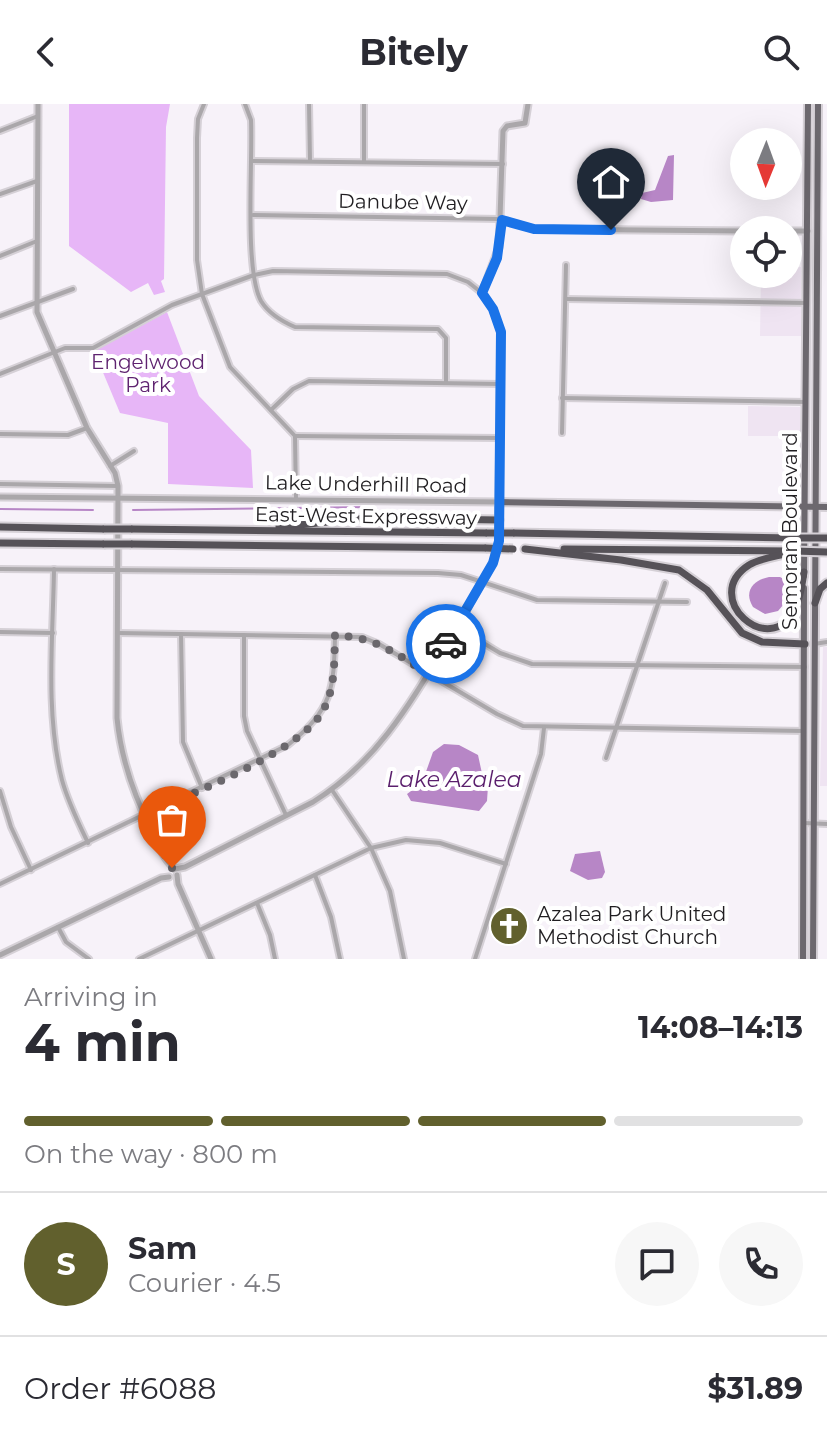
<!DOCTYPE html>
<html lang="en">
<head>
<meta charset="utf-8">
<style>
  :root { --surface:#fff; --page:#f7f7f7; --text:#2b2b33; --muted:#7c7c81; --line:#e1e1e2; --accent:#61602d }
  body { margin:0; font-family:Montserrat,sans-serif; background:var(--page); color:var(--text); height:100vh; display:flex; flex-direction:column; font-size:30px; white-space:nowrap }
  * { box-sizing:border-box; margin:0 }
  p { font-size:26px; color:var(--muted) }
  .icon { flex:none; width:44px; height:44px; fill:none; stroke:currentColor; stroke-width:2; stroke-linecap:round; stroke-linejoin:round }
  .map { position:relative; height:855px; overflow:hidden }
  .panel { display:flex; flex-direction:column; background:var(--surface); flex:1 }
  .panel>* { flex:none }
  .needle { width:52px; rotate:181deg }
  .fabs { position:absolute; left:730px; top:24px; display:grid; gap:16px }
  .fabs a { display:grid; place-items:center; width:72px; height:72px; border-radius:50%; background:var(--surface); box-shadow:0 8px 32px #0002; font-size:40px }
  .pin { position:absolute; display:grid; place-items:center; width:68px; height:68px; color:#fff; margin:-82px -34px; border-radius:50% 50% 50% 0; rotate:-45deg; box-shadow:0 0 8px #0007 }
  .pin .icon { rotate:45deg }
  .courier { position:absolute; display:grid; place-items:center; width:80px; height:80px; margin:-40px; border:6px solid #1a73e8; border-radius:50%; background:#fff; color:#222; box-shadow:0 2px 10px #0007 }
  .summary em { font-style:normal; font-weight:700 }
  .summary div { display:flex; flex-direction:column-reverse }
  .summary { display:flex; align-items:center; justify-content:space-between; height:136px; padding:0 24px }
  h1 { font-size:52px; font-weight:700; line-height:60px }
  .bar { display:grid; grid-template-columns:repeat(4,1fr); gap:12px 8px; align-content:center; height:96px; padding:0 24px }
  .bar i { height:10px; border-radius:6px; background:var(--line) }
  .bar .selected { background:var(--accent) }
  .bar p { grid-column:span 4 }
  .line { display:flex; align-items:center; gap:20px; padding:0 24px; border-top:2px solid var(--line) }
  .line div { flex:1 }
  .round { display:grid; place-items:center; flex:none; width:84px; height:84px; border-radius:42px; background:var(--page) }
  header { display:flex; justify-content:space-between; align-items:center; height:104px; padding:0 24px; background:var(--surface); font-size:36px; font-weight:700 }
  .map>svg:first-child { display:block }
</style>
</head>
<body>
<header><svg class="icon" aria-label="back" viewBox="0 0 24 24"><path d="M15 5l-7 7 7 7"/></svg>Bitely<svg class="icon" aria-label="search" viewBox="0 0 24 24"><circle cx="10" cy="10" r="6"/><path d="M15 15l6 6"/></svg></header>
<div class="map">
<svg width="827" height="855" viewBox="0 0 827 855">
  <rect width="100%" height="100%" fill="#f7f2f9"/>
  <g fill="#efe4f2">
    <path d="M788 163H801V232H760L761 170H788Z"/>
    <path d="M748 302 800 303V332H748Z"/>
    <path d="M823 543H827V682H820Z"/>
  </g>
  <g fill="#e7b6f7">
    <path d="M69 0H170L166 23 164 175 161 177 165 188 154 191 148 179 131 188 69 142Z"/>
    <path d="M167 208 199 292 251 346 253 384 168 380V319L120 309 94 247Z"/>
  </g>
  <g fill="#b786c6">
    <path d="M674 51 673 96 651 98 641 95 642 89 655 86 668 52Z"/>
    <path d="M769 473H780L791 479 789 494 778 507 765 510 753 503C743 487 754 476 769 473Z"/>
    <path d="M444 640 459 641 478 651 483 674 488 682 487 697 479 707 411 697 407 690 422 679 433 648Z"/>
    <path d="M600 747 605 768 602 774 588 776 570 767 575 750Z"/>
  </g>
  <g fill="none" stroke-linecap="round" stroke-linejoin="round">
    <g stroke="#b786c6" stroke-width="2">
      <path d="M0 405 93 406"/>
      <path d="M133 406 372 403"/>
    </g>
    <g stroke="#d5d0d6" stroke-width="8">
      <g id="minor">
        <path d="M204 0 198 15 197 34V156L202 190 230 263 295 332 296 395"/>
        <path d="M245 0 251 16C253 56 244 166 261 197 269 210 281 217 295 223L438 225 446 234V279"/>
        <path d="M309 0 310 57"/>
        <path d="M0 27 38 12"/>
        <path d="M253 57 503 60"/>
        <path d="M364 58V0"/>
        <path d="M0 90 37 77"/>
        <path d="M253 111 500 115"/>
        <path d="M0 152 37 137"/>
        <path d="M566 195 807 199"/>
        <path d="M0 212 73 185"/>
        <path d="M0 270 65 244H93L172 201 254 171 273 167 447 170 468 178 482 189"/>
        <path d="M562 294 806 298"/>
        <path d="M271 306 293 285 309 277 500 280"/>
        <path d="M562 329 566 161"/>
        <path d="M0 330 68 331 87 324"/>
        <path d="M295 332 499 334"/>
        <path d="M110 362 134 347"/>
        <path d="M0 380 118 382"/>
        <path d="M0 465 438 469 461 471 537 496 687 498"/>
        <path d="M54 465C53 534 45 608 62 676 68 698 78 718 88 739"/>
        <path d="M457 523 500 549 532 560 805 563"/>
        <path d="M0 528 53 529"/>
        <path d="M118 529 362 533 379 540 497 610 523 622 804 627"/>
        <path d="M181 530 183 638 202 684"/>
        <path d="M244 531V612L247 627 286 711"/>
        <path d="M814 540 827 538"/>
        <path d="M606 654 665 479"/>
        <path d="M332 686 371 744 390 787 404 855"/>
        <path d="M0 687 11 723 31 766"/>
        <path d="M804 719 827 720"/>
        <path d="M315 771 331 813 340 855"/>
        <path d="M0 780 288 641C332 606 334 586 335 531"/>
        <path d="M257 799 270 831 275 855"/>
        <path d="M58 823 66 838 89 855"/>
        <path d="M139 855 371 744 406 736 440 739 506 760"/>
        <path d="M475 855 541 650 544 624"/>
      </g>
    </g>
    <g stroke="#d5d0d6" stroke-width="9">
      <g id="tertiary">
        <path d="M38 0 37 208 87 324 115 369 118 382 117 614C121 655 133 690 152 727 158 740 163 754 174 764"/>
        <path d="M502 116 534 125 744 127"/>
        <path d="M788 127H808"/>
        <path d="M0 393 499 398 501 228 493 205 482 189 499 143 503 27 507 22 525 19 528 0"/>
        <path d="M175 765 185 763 313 698C374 660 407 605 443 545 460 516 477 488 493 459L499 437V416"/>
        <path d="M177 771 178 780 211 855"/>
        <path d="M0 851 161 774 169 773"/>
      </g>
    </g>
    <g stroke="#d5d0d6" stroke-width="10">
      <g id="primary">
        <path d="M499 416V398L827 403"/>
        <path d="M804 472 808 0"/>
        <path d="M803 855 804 484"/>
        <path d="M813 855 818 0"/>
      </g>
    </g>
    <g stroke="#d5d0d6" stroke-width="11">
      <g id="motorway">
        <path d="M0 423 104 425"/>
        <path d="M279 423 367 414 499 416"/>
        <path d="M131 425 487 429"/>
        <path d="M513 429 794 434"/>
        <path d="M0 439 104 440"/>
        <path d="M131 440 486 444"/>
        <path d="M525 445 621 456 679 466 707 486 742 529 762 538 805 540"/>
        <path d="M564 445 794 447"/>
        <path d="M785 450C773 453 759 455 749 461 699 493 770 557 795 505 801 493 802 480 804 468"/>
        <path d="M815 499 820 485 827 479"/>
      </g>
    </g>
    <use href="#minor" stroke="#aaa7aa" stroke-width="4"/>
    <use href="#tertiary" stroke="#aaa7aa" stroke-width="5"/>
    <use href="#primary" stroke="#6c686e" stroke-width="6"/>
    <use href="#motorway" stroke="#565258" stroke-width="7"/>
    <g stroke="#d5d0d6" stroke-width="11" stroke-linecap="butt">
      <g id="motorway-bridge">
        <path d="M104 425H131"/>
        <path d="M487 429H513"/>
        <path d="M794 434H827"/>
        <path d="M104 440H131"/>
        <path d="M486 444 513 445"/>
        <path d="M794 447 827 448"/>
      </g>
    </g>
    <use href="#motorway-bridge" stroke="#565258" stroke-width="7"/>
  </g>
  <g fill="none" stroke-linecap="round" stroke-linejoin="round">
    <path stroke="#6b686d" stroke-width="8" stroke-dasharray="0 14.4" d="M172 764 144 712C189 690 295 650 321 610 336 586 334 558 335 531 377 534 393 548 429 570L446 540"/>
    <path stroke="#1a73e8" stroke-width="10" d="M446 540 493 459 499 437 501 228 493 205 482 189 497 154 502 116 534 125 611 126"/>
  </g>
  <defs>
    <g id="church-disc" transform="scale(2)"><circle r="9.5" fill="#61602d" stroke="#fff"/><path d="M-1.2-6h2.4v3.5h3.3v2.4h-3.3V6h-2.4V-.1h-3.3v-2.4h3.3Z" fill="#fff"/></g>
  </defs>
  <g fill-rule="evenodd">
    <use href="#church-disc" x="509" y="822"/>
  </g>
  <g text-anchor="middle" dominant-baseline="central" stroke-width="8" stroke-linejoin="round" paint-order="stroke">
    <g font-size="20" fill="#201e21" stroke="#fff">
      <text transform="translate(403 98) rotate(1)">Danube Way</text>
      <text transform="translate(366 380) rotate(1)">Lake Underhill Road</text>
      <text transform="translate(366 412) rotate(1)">East-West Expressway</text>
      <text transform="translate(790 427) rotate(-90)">Semoran Boulevard</text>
    </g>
    <g font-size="20" fill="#5f2370" stroke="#fff">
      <text x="148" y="258">Engelwood<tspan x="148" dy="23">Park</tspan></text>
    </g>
    <g font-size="20" fill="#201e21" stroke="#fff" text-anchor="start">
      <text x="537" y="810">Azalea Park United<tspan x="537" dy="23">Methodist Church</tspan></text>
    </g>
    <g font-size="22" font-style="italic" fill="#5a1e6c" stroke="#fff">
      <text x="454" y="675">Lake Azalea</text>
    </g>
  </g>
</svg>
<div class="fabs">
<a><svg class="needle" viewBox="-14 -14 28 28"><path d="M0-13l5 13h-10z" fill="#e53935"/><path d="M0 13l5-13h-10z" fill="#7c7c81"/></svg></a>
<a><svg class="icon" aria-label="locate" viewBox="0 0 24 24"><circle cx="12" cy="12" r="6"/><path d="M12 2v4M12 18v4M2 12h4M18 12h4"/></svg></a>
</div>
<div class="pin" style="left:172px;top:764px;background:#ea580c"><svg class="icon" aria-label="bag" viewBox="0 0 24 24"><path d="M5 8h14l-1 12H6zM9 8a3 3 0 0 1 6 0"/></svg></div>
<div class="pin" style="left:611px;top:126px;background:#1f2937"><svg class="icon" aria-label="home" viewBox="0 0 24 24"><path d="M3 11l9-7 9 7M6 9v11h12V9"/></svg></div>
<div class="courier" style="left:446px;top:540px"><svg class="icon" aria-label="car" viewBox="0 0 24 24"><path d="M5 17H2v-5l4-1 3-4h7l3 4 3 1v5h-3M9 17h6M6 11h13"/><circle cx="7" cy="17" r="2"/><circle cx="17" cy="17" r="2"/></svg></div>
</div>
<section class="panel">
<div class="summary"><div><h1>4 min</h1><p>Arriving in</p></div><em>14:08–14:13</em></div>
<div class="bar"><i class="selected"></i><i class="selected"></i><i class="selected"></i><i></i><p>On the way · 800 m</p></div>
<div class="line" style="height:144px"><b class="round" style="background:var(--accent);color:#fff">S</b><div><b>Sam</b><p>Courier · 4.5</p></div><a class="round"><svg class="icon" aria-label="chat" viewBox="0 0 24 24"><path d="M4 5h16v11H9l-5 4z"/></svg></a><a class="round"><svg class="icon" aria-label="phone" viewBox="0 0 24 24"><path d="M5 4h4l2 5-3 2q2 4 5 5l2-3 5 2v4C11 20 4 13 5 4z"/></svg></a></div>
<div class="line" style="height:104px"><div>Order #6088</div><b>$31.89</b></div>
</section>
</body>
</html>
